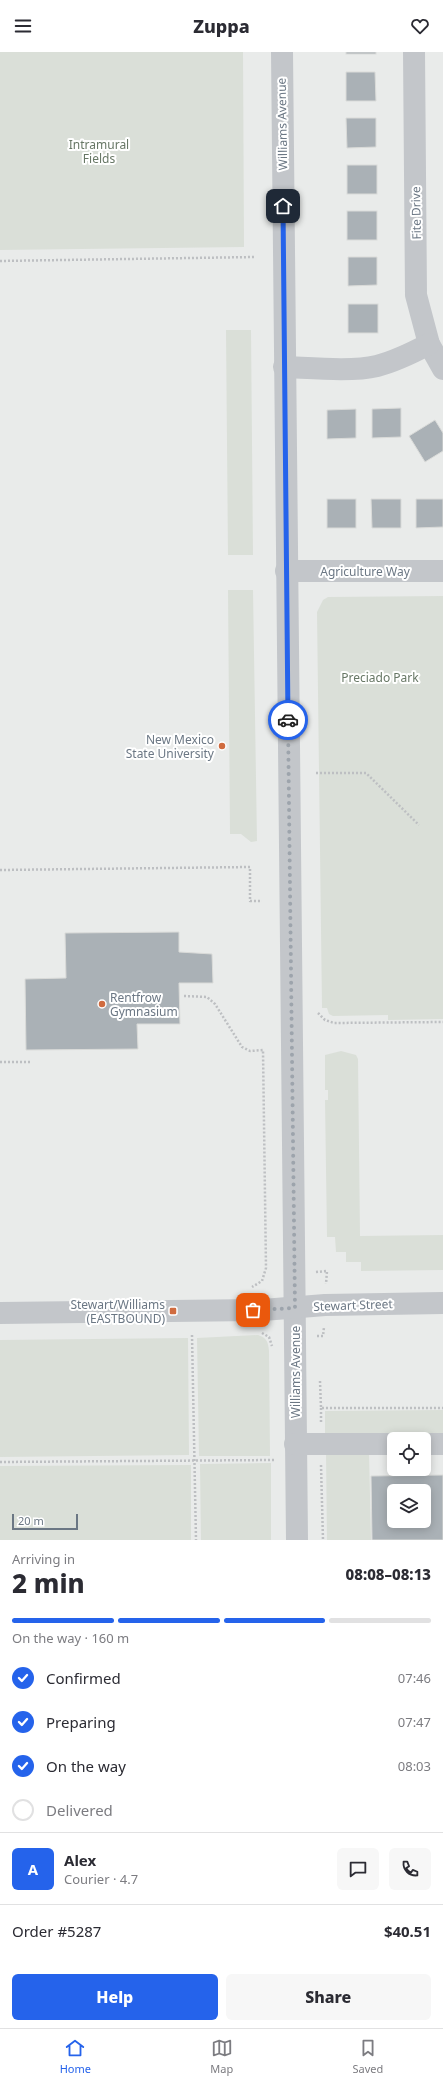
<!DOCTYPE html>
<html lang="en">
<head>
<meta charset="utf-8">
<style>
  :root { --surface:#fff; --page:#f7f7f7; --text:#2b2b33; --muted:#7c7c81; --line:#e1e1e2; --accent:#2563eb }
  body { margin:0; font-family:"Noto Sans",sans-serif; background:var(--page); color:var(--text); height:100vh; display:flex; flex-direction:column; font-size:15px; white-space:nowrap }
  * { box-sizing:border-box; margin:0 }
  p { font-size:13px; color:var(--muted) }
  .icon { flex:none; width:22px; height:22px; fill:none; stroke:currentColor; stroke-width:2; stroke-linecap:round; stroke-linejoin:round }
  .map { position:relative; height:1488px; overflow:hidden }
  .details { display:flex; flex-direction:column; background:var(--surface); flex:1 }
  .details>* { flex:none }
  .tools { position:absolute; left:387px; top:1380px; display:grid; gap:8px }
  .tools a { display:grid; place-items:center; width:44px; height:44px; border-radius:6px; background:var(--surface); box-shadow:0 2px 10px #0003; font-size:20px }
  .scale { position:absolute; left:12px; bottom:10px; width:66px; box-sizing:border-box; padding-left:4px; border:2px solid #6b7784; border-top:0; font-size:11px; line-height:14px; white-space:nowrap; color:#6b7784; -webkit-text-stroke:3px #fff; paint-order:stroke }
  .pin { position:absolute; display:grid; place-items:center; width:34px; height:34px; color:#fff; margin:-17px; border-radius:8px; box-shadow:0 2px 6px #0006 }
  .courier { position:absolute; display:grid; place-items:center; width:40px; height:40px; margin:-20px; border:3px solid #2563eb; border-radius:50%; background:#fff; color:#222; box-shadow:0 1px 5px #0007 }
  .head em { font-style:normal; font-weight:800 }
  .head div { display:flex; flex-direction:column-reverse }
  .head { display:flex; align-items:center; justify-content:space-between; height:68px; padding:0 12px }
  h1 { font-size:26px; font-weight:800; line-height:30px }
  .bar { display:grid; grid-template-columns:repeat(4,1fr); gap:6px 4px; align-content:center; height:48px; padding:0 12px }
  .bar i { height:5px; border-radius:3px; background:var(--line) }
  .bar .selected { background:var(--accent) }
  .bar p { grid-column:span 4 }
  .line { display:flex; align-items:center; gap:10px; padding:0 12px; border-top:1px solid var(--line) }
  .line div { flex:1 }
  .round { display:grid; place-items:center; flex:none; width:42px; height:42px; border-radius:6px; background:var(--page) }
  ol { padding:0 12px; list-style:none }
  li { display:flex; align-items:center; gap:12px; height:44px }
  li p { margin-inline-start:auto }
  li .icon { padding:4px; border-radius:50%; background:var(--accent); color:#fff; stroke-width:4 }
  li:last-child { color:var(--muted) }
  li i { width:22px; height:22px; border:2px solid var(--line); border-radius:50% }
  .primary-button { display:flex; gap:8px; margin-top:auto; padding:8px 12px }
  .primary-button a { flex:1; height:46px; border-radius:6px; background:var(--accent); color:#fff; font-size:16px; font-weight:800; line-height:46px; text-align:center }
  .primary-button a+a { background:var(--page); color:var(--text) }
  header { display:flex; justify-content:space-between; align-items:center; height:52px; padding:0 12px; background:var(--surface); font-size:18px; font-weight:800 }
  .menu { display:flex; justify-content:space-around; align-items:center; height:56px; border-top:1px solid var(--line); background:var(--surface); font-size:11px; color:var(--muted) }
  .menu a { display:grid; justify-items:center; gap:2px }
  .menu .selected { color:var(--accent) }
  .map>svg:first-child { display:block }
</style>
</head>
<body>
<header><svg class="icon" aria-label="menu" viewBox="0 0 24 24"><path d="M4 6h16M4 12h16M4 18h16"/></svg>Zuppa<svg class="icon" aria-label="heart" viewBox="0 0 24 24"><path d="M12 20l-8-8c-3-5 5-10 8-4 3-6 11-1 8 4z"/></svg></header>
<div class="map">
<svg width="443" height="1488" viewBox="0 0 443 1488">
  <rect width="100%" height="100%" fill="#f9f9f7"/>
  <path fill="#e9ebea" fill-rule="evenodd" d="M0 0H443V1488H0ZM394 1387H424V1417H394ZM394 1439H424V1469H394Z"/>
  <g fill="#dadfd8">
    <path d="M0 0H243L244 195 0 198Z"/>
    <path d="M226 278H251L253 503H228Z"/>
    <path d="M228 538H253L257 789 251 790 241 782H230Z"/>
    <path d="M443 544V967L388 968V963L333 964 329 962 327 956H322L317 560 323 548 328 545Z"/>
    <path d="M341 999 356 1003 358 1007 360 1184 443 1183V1218L361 1219V1210H346V1200H336L335 1185H327L325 1048H328V1038H325V1003Z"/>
    <path d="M258 1283C267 1286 268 1290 269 1299L270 1404H199L197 1286Z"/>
    <path d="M188 1286 189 1403 0 1405V1288Z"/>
    <path d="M443 1358V1382H371L325 1386V1359Z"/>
    <path d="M326 1400H369L371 1488H327Z"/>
    <path d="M271 1411V1488H201L200 1412Z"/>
    <path d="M191 1413V1488H0V1414Z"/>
  </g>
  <g fill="#aab1b6" stroke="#dadbd9" fill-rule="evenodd">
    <rect x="346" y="0" width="30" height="2"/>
    <path d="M346 20H375L376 49H346Z"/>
    <path d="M346 66H376V95L347 96Z"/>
    <rect x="347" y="113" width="30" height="29"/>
    <rect x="347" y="159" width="30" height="29"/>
    <path d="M348 205H377V233L348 234Z"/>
    <rect x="348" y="252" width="30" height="29"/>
    <path d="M401 356V385L372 386V357Z"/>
    <path d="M356 357V386L327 387V358Z"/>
    <path d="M435 368 443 381V399L425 410 409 384Z"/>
    <rect x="327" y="447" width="29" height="29"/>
    <path d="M371 447H401V476H372Z"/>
    <path d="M416 447H443V475L416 476Z"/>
    <path d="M179 880V900L212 902 213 931H179L180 972H137L138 997 26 998 25 927 66 926 65 881Z"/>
    <path d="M443 1423V1488H372L371 1424ZM394 1439H424V1469H394Z"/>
  </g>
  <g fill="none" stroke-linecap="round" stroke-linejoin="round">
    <g stroke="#bdbfc2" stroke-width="2.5" stroke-dasharray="2 2" stroke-linecap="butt">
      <path d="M0 209 255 205"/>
      <path d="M316 721H366L419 773"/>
      <path d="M0 818 250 815V849H262"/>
      <path d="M184 944 207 945 215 952 242 995 250 999 263 998 266 1216 262 1229 252 1235"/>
      <path d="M318 961 325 968 334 971 443 970"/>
      <path d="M0 1010H30"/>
      <path d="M316 1220 327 1219 326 1232"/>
      <path d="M262 1281 269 1285 272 1294"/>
      <path d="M192 1283 196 1488"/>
      <path d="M317 1284H323L324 1275"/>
      <path d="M320 1329 321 1356H443"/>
      <path d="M321 1356V1370"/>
      <path d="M0 1410 274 1408"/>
      <path d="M321 1413 323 1488"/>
    </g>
    <g stroke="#c3c6ca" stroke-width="22">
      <path d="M282 0 297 1488"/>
      <path d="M414 0 416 243 429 292 443 317"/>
      <path d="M284 315C311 316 352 320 377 314 396 309 412 301 429 292"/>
      <path d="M286 519H443"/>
      <path d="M0 1261 263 1258 325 1253 443 1251"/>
      <path d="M295 1392H394"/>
      <path d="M424 1392H443"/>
    </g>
  </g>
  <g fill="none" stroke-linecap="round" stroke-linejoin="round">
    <path stroke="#9da4ac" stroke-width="4" stroke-dasharray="0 7.2" d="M253 1258 295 1256 288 668"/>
    <path stroke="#2563eb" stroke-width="5" d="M283 154 288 668"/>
  </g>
  <g fill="#d06b3f" stroke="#fff" stroke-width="1.5">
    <circle cx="222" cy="694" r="4"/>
    <circle cx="102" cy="952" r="4"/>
    <rect x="169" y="1255" width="8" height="8" rx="2"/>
  </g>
  <g text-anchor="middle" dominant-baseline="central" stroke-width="4" stroke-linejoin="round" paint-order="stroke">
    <g font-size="12" fill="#6b7784" stroke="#fff">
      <text transform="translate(282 72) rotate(-91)">Williams Avenue</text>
      <text transform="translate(416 161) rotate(-91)">Fite Drive</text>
      <text x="365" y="519">Agriculture Way</text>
      <text transform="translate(353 1253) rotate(-2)">Stewart Street</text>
      <text transform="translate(295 1320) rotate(-90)">Williams Avenue</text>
    </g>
    <g font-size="12" fill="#677765" stroke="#fff">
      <text x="99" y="92">Intramural<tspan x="99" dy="14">Fields</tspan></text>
      <text x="380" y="625">Preciado Park</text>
    </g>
    <g font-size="12" fill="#6b7784" stroke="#fff" text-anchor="end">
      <text x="214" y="687">New Mexico<tspan x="214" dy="14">State University</tspan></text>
      <text x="110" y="945" text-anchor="start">Rentfrow<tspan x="110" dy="14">Gymnasium</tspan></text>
      <text x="165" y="1252">Stewart/Williams<tspan x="165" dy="14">(EASTBOUND)</tspan></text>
    </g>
  </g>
</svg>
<div class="tools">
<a><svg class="icon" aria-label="locate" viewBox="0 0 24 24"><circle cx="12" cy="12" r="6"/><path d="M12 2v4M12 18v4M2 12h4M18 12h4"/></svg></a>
<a><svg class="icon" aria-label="layers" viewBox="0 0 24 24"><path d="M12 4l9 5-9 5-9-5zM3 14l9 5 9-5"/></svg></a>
</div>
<div class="scale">20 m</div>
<div class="pin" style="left:253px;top:1258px;background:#ea580c"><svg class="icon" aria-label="bag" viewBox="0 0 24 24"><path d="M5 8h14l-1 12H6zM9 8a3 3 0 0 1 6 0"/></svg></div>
<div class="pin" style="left:283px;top:154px;background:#1f2937"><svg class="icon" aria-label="home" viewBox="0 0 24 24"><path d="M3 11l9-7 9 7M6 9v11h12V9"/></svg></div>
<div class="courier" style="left:288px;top:668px"><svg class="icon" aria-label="car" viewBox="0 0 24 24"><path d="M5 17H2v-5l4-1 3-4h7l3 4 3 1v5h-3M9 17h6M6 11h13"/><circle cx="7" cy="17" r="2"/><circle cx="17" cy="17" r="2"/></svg></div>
</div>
<section class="details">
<div class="head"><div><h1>2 min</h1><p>Arriving in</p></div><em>08:08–08:13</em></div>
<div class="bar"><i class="selected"></i><i class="selected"></i><i class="selected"></i><i></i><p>On the way · 160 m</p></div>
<ol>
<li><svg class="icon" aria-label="check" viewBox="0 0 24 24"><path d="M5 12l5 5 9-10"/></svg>Confirmed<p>07:46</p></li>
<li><svg class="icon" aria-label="check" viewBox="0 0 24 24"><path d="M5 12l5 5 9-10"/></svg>Preparing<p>07:47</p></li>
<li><svg class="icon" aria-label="check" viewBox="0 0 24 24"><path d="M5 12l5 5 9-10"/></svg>On the way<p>08:03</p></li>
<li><i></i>Delivered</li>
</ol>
<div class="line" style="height:72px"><b class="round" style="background:var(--accent);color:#fff">A</b><div><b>Alex</b><p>Courier · 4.7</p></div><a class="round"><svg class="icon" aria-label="chat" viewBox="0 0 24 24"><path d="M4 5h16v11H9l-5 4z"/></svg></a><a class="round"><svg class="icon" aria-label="phone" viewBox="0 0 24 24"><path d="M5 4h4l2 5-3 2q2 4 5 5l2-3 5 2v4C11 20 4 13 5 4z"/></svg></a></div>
<div class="line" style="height:52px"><div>Order #5287</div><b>$40.51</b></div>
<div class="primary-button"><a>Help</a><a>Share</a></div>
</section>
<nav class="menu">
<a class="selected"><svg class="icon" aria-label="home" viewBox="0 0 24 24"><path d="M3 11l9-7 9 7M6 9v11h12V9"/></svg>Home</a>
<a><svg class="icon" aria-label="map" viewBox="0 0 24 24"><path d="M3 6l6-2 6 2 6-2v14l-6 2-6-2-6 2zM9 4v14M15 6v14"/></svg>Map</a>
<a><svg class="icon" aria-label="saved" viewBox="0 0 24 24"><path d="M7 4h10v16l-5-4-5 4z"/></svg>Saved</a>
</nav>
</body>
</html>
